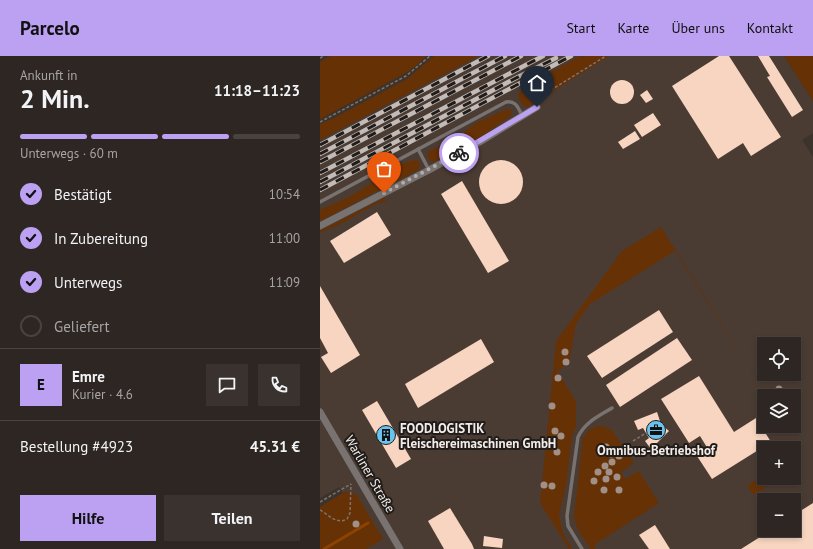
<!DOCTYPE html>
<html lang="de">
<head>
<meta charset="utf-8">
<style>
  :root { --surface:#2e2622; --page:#3a322f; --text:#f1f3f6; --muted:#a7a5a5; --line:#494340; --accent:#bca0f2 }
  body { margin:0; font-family:"PT Sans",sans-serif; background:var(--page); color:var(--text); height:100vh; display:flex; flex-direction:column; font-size:15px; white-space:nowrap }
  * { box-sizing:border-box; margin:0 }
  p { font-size:13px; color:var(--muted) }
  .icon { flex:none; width:22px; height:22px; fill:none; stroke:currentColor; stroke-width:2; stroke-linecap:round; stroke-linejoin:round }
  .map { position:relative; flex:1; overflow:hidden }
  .details { display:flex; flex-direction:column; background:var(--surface); width:320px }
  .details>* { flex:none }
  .tools { position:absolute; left:437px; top:281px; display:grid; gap:8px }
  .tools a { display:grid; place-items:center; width:44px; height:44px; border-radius:0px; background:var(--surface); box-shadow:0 2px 6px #0003,0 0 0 1px var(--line); font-size:20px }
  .pin { position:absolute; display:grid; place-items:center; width:34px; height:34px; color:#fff; margin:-41px -17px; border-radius:50% 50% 50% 0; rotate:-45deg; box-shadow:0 0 4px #0007 }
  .pin .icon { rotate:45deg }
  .courier { position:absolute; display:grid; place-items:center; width:40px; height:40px; margin:-20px; border:3px solid #bca0f2; border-radius:50%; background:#fff; color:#222; box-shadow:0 1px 5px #0007 }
  .summary em { font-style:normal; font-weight:800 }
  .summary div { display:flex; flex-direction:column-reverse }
  .summary { display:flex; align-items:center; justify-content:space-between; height:68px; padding:0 20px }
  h1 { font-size:26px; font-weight:800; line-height:30px }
  .bar { display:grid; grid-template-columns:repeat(4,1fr); gap:6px 4px; align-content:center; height:48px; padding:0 20px }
  .bar i { height:5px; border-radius:3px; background:var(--line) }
  .bar .selected { background:var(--accent) }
  .bar p { grid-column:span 4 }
  .line { display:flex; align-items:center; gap:10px; padding:0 20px; border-top:1px solid var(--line) }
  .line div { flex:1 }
  .round { display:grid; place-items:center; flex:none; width:42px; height:42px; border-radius:0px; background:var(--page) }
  ol { padding:0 20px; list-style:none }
  li { display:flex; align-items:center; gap:12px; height:44px }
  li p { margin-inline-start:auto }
  li .icon { padding:4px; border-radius:50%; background:var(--accent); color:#111; stroke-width:4 }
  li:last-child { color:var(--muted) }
  li i { width:22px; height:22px; border:2px solid var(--line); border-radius:50% }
  .primary-button { display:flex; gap:8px; margin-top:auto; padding:8px 20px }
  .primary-button a { flex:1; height:46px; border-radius:0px; background:var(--accent); color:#111; font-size:16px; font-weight:800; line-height:46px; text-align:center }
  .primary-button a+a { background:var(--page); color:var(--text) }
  header { display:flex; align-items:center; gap:24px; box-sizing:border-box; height:56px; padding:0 20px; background:var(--accent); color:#111 }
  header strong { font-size:19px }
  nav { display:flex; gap:22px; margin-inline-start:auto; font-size:14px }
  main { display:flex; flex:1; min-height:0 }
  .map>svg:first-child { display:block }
</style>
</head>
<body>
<header>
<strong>Parcelo</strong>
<nav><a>Start</a><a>Karte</a><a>Über uns</a><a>Kontakt</a></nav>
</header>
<main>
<section class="details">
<div class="summary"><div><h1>2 Min.</h1><p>Ankunft in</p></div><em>11:18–11:23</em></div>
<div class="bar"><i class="selected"></i><i class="selected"></i><i class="selected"></i><i></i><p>Unterwegs · 60 m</p></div>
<ol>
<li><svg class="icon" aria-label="check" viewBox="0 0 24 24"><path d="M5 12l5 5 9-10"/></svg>Bestätigt<p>10:54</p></li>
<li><svg class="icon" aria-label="check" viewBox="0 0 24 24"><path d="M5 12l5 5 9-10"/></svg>In Zubereitung<p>11:00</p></li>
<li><svg class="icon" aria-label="check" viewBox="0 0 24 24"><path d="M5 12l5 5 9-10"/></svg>Unterwegs<p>11:09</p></li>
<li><i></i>Geliefert</li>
</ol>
<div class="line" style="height:72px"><b class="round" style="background:var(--accent);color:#111">E</b><div><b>Emre</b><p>Kurier · 4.6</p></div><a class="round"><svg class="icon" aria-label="chat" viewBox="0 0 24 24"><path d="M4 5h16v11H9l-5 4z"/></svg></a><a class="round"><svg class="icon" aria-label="phone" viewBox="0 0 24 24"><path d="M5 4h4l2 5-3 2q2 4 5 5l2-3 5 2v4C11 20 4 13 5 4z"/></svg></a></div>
<div class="line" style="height:52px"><div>Bestellung #4923</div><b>45.31 €</b></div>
<div class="primary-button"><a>Hilfe</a><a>Teilen</a></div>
</section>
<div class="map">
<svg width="493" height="493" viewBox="0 0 493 493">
  <rect width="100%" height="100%" fill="#3d332d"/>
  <path fill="#4b3c33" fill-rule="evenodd" d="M159 0H464L493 45V77L482 84 493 101V493H46L63 482 28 436 23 437 19 431 0 442V84ZM444 288H474V318H444ZM444 340H474V370H444ZM444 392H474V422H444ZM444 444H474V474H444Z"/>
  <g fill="#673106">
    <path d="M10 0H106L96 10 84 18 0 63V6Z"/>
    <path d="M114 0H159L0 84V68L14 62 87 23Z"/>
    <path d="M260 0H289L208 51C202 51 199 44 198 39 202 31 213 32 216 24Z"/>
    <path d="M464 0H493V45Z"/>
    <path d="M187 53 192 55 191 60 160 81 114 106 110 105 107 101 109 95 136 82 156 67Z"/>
    <path d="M95 104 99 105 100 109 98 114 0 165V154C13 148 27 143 39 135 58 124 73 108 95 104Z"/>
    <path d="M64 142 68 148 64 146 56 148 21 168 0 177V175Z"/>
    <path d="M341 171 438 325 355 195 270 248 256 268 249 307 237 315 256 345V370L252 381 246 429 239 459 243 478 252 493H249L220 447 236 285 302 195Z"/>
    <path d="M277 370 285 371 292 374 314 407 301 416 305 423 319 415 339 447 274 489 276 493H271C264 483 255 472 254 459L263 382 269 374Z"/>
    <path d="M444 419V422H459L434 439 427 430Z"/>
    <path d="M28 436 37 439 63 483 46 493H0V451L23 437Z"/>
  </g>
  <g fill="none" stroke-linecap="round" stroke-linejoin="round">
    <path stroke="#8d4300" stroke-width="3" d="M4 493 48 467"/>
  </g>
  <g fill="#f7d5c0">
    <path d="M399 0H409L461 81 431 100 423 87 398 103 352 30Z"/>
    <path d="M438 0H449L483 54 472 61 447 21 450 20Z"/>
    <circle cx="302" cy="36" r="12"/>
    <path d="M327 34 333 43 326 47 320 39Z"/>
    <path d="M333 57 341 69 322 81 314 69Z"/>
    <path d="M315 75 320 83 303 93 298 86Z"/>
    <circle cx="181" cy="126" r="22"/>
    <path d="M142 125 189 205 168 217 121 138Z"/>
    <path d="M57 156 71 179 24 207 10 185Z"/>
    <path d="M0 230 40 299 11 317 1 301 8 297 0 282Z"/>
    <path d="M339 254 353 276 282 322 267 300Z"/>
    <path d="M357 282 372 304 300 351 286 329Z"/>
    <path d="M161 283 174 306 98 352 85 328Z"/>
    <path d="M379 320 414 376 436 362 451 386 392 423 377 400 388 393 380 380 369 387 341 343Z"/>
    <path d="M57 345 91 403 76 412 42 354Z"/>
    <path d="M337 356 340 365 336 367 339 371 342 369 349 375 331 393 325 385 329 382 323 372 318 374 314 365Z"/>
    <path d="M493 447V493H421L451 474H474V459Z"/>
    <path d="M130 452 152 488 154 493H124L108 465Z"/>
    <path d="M335 469 350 493H329L319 479Z"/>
    <path d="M164 480 183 483 182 492 163 490Z"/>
  </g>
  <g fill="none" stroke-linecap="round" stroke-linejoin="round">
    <g stroke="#7d746f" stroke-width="1.5" stroke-dasharray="3 2" stroke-linecap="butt">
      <path d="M0 2 4 0"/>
      <path d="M218 42 286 0"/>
      <path d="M0 66 86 20 110 0"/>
      <path d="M313 385 326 377"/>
      <path d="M0 446 31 428"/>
      <path d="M0 454C9 459 17 469 27 463L30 457 31 428"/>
    </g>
    <g stroke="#787370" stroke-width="3.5">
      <path d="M98 93 109 114"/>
      <path d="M0 146 186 46C196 44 198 52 202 59"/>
      <path d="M262 493 248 470 247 460 258 381C265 366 279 360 292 352"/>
    </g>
    <g stroke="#787370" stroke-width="7">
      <path d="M0 170 109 114 158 87 217 51"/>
      <path d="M0 356 80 493"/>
    </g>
    <g stroke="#c3bbb8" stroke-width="4.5">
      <g id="rail">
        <path d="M0 89 168 0"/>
        <path d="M0 98 185 0"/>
        <path d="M0 106 201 0"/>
        <path d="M0 117 223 0"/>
        <path d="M0 126 194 23 236 2"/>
        <path d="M0 134 251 0"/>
      </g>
    </g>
    <use href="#rail" stroke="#201c19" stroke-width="3" stroke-dasharray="9" stroke-linecap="butt"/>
  </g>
  <g fill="#a19087">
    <circle cx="245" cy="296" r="3.5"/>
    <circle cx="246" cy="306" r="3.5"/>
    <circle cx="238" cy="322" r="3.5"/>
    <circle cx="459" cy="333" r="3.5"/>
    <circle cx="232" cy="350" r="3.5"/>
    <circle cx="235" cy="375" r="3.5"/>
    <circle cx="241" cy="380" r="3.5"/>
    <circle cx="286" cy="391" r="3.5"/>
    <circle cx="237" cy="396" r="3.5"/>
    <circle cx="291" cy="398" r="3.5"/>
    <circle cx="299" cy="400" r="3.5"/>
    <circle cx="292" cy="406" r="3.5"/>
    <circle cx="285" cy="410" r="3.5"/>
    <circle cx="278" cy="416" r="3.5"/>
    <circle cx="289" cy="416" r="3.5"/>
    <circle cx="297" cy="421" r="3.5"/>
    <circle cx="286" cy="423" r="3.5"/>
    <circle cx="274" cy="425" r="3.5"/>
    <circle cx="224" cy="429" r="3.5"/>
    <circle cx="232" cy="430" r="3.5"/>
    <circle cx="284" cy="434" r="3.5"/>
    <circle cx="299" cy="434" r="3.5"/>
    <circle cx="36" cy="468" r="3.5"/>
  </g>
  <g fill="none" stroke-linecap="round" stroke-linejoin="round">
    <path stroke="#b3aba7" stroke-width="4" stroke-dasharray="0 7.2" d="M64 137 139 97"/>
    <path stroke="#bca0f2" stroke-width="5" d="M139 97 217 51"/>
  </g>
  <defs>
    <g id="office-disc" transform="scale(1)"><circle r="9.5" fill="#69c3f1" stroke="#201c19"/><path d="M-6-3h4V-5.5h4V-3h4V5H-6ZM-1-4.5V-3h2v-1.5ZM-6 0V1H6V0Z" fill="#111"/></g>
    <g id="building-disc" transform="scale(1)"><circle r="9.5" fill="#69c3f1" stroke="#201c19"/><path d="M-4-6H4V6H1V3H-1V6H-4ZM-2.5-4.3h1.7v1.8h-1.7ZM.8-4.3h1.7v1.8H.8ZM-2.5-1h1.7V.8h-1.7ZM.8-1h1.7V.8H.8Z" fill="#111"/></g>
  </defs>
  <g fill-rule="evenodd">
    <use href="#office-disc" x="336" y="374"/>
    <use href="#building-disc" x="66" y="379"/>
  </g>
  <g text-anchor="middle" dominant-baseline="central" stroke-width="4" stroke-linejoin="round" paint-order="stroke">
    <g font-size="13" font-weight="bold" fill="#f3ece9" stroke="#201c19" text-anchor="start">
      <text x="80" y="372">FOODLOGISTIK<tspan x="80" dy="15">Fleischereimaschinen GmbH</tspan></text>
      <text x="336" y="394" text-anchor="middle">Omnibus-Betriebshof</text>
    </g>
    <g font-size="13" fill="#f3ece9" stroke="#201c19">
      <text transform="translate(50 418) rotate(60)">Warliner Straße</text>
    </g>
  </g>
</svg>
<div class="tools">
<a><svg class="icon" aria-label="locate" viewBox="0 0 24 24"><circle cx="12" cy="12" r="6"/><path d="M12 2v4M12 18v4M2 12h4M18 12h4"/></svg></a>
<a><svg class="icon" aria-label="layers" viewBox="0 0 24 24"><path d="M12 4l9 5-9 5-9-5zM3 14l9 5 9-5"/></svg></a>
<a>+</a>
<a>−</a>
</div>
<div class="pin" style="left:64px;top:137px;background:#ea580c"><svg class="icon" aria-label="bag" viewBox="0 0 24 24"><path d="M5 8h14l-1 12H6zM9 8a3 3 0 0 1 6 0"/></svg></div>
<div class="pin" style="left:217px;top:51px;background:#1f2937"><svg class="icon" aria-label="home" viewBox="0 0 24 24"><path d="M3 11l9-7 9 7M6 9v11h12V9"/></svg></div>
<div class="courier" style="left:139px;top:97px"><svg class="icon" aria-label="bike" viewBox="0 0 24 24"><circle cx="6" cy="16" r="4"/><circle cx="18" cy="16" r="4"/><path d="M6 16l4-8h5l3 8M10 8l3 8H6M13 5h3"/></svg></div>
</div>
</main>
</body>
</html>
